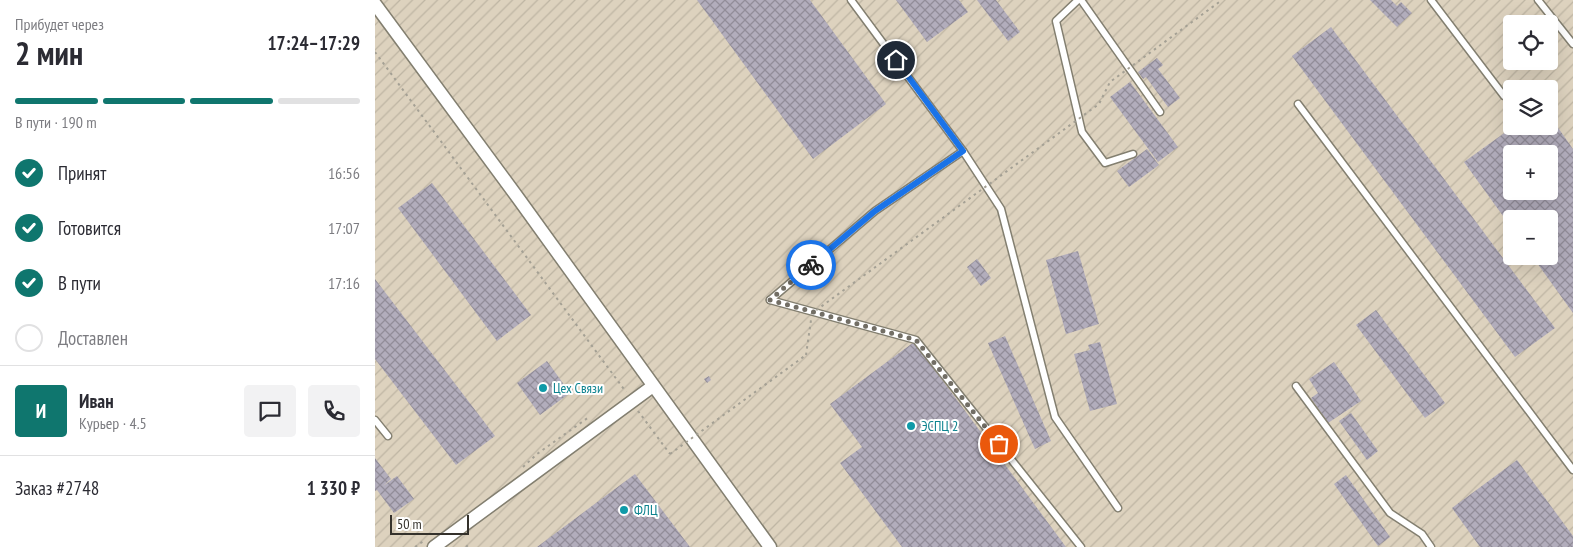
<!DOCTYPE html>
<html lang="ru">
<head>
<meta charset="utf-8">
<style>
  :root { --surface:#fff; --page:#f2f2f3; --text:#2b2b33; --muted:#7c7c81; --line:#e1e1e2; --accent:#0f766e }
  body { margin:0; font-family:"PT Sans Narrow",sans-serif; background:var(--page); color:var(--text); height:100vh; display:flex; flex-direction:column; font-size:19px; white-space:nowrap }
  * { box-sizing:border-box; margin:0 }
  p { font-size:16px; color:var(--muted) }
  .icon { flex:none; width:28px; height:28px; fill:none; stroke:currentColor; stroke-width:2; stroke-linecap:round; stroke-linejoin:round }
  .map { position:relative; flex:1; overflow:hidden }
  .side { display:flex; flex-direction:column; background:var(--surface); width:375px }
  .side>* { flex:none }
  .buttons { position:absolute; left:1128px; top:15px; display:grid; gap:10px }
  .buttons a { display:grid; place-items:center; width:55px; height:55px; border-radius:5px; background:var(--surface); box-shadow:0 5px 20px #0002; font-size:25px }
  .scale { position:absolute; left:15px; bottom:12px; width:79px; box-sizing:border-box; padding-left:5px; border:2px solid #34312b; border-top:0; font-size:14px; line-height:18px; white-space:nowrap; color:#34312b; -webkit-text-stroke:4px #fff; paint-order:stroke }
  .pin { position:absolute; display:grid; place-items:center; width:42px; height:42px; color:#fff; margin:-21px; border:2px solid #fff; border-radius:50%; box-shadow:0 1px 5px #0007 }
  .courier { position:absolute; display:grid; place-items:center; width:50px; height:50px; margin:-25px; border:4px solid #1a73e8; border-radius:50%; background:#fff; color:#222; box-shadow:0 1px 6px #0007 }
  .overview em { font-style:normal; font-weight:700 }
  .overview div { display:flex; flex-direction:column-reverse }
  .overview { display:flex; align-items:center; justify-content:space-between; height:85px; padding:0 15px }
  h1 { font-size:32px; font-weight:700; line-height:38px }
  .bar { display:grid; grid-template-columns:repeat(4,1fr); gap:8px 5px; align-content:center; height:60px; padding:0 15px }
  .bar i { height:6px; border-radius:4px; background:var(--line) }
  .bar .active { background:var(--accent) }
  .bar p { grid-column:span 4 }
  .line { display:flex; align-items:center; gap:12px; padding:0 15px; border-top:1px solid var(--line) }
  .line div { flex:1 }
  .round { display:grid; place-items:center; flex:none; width:52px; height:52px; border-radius:5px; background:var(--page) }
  ol { padding:0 15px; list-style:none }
  li { display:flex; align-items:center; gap:15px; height:55px }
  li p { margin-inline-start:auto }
  li .icon { padding:5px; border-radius:50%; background:var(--accent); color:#fff; stroke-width:4 }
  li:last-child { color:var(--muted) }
  li i { width:28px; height:28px; border:2px solid var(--line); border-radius:50% }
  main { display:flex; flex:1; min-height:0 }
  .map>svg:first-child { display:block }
</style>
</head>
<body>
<main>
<section class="side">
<div class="overview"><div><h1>2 мин</h1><p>Прибудет через</p></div><em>17:24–17:29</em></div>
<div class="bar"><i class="active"></i><i class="active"></i><i class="active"></i><i></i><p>В пути · 190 m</p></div>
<ol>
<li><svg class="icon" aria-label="check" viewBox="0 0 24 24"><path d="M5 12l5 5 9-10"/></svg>Принят<p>16:56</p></li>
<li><svg class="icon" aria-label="check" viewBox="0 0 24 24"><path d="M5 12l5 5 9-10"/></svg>Готовится<p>17:07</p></li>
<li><svg class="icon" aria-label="check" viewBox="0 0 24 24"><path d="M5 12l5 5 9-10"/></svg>В пути<p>17:16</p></li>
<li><i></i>Доставлен</li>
</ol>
<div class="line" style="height:90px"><b class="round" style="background:var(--accent);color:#fff">И</b><div><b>Иван</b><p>Курьер · 4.5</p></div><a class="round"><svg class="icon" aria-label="chat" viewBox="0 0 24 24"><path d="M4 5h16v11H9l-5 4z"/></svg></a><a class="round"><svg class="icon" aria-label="phone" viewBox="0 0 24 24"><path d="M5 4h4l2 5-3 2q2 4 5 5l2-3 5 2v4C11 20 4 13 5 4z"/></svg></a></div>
<div class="line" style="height:65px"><div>Заказ #2748</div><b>1 330 ₽</b></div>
</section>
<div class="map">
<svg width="1198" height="547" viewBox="0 0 1198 547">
  <defs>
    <pattern id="industrial-furrows" width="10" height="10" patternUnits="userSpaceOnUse" patternTransform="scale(1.25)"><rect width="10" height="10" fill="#ddd2be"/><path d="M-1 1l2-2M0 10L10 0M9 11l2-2" fill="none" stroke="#beb5a3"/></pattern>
    <pattern id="building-cross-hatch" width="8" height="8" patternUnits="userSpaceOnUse" patternTransform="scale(1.25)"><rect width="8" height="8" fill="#b2adbc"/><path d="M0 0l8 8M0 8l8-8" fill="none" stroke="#928d99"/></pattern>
  </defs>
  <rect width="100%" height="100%" fill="#e5e0d0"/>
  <path fill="url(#industrial-furrows)" fill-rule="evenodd" d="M0 0H1198V547H0ZM1136 24H1174V61H1136ZM1136 89H1174V126H1136ZM1136 154H1174V191H1136ZM1136 219H1174V256H1136Z"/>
  <g fill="url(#building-cross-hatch)" fill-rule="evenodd">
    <path d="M322 0H435L511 104 438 159Z"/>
    <path d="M521 0H584L593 12 552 42Z"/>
    <path d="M602 0H621L645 32 633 41Z"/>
    <path d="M995 0H1016L1022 6 1026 2 1037 13 1022 27Z"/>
    <path d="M956 27 1180 328 1140 357 917 56Z"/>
    <path d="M782 58 788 65 783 69 805 98 793 107 771 77 768 79 763 72Z"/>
    <path d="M755 82 803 147 783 162 735 97Z"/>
    <path d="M1174 115 1198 149V313L1157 256H1174V219H1136V227L1089 162 1139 126H1174ZM1136 154H1174V191H1136Z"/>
    <path d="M772 149 784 165 754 187 742 171Z"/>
    <path d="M57 183 156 315 122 341 23 208Z"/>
    <path d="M703 251 724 324 691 334 671 260Z"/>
    <path d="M602 259 616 278 606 286 592 267Z"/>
    <path d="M0 279 120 436 81 465 0 359Z"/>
    <path d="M1001 310 1070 403 1050 418 981 325Z"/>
    <path d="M630 336 676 441 660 449 613 343Z"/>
    <path d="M539 342 691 547H527L465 463 487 447 455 404Z"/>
    <path d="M725 342 742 404 715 411 699 354 715 350 713 345Z"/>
    <path d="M172 361 195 393 165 415 142 383Z"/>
    <path d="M959 362 986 401 953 423 936 398 943 393 934 379Z"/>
    <path d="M334 376 336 380 332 383 329 379Z"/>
    <path d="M976 413 1003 451 992 460 964 421Z"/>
    <path d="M0 458 16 479 8 486 22 476 39 499 19 513 2 490 0 491Z"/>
    <path d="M1142 460 1198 536V547H1105L1077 508Z"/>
    <path d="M260 474 315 547H162Z"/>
    <path d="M971 475 1015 537 1003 546 959 484Z"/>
  </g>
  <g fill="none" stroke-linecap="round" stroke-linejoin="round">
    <g stroke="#837f70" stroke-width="9">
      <g id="service">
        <path d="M703 0 681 21 707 132 730 163 758 154"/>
        <path d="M706 0 785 112"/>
        <path d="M1056 0 1129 96"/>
        <path d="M1163 0 1198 44"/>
        <path d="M923 104 1198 470"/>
        <path d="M588 151 626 209 680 417 743 508"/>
        <path d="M395 300 500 211 588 151 476 0"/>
        <path d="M395 300 541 340 706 547"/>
        <path d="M921 386 1015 513 1047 534 1056 547"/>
        <path d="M0 420 13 436"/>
      </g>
    </g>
    <g stroke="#837f70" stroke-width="15">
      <g id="minor">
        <path d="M0 4 143 198 395 547"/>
        <path d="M59 547 278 386"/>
      </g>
    </g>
    <g stroke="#a4a094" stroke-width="2" stroke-dasharray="2.5 4" stroke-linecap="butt">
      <path d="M0 52 251 392"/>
      <path d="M431 355 436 320"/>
      <path d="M263 411 295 454"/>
      <path d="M148 467 162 454 214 417"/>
      <path d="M40 547 50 540"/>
      <path d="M91 547 94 544"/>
    </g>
    <use href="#service" stroke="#fff" stroke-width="6"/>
    <use href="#minor" stroke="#fff" stroke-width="12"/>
    <g stroke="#a4a094" stroke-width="2" stroke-dasharray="2.5 4" stroke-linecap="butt">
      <path d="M436 314 724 104 735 82 847 0"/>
      <path d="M295 454 431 355"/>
    </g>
  </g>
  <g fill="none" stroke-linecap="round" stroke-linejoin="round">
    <path stroke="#726e65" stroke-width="5" stroke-dasharray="0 9" d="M436 265 395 300 541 340 624 444"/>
    <path stroke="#1a73e8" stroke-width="6" d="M436 265 500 211 588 151 521 60"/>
  </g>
  <g fill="#0f9aa8" stroke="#fff" stroke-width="2">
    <circle cx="168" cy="388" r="5"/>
    <circle cx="536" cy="426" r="5"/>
    <circle cx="249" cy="510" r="5"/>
  </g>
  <g text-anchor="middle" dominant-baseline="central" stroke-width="4" stroke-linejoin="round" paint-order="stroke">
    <g font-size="14" fill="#0d838f" stroke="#fff" text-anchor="start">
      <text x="178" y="388">Цех Связи</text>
      <text x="546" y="426">ЭСПЦ 2</text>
      <text x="259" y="510">ФЛЦ</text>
    </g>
  </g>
</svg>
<div class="buttons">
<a><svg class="icon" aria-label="locate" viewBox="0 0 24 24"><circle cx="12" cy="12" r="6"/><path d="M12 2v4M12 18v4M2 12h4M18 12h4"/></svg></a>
<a><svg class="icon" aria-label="layers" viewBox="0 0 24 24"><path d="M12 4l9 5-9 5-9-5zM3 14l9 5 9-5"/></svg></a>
<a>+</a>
<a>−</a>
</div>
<div class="scale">50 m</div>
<div class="pin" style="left:624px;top:444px;background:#ea580c"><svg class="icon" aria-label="bag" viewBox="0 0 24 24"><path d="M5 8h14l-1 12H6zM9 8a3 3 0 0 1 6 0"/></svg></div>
<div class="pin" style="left:521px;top:60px;background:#1f2937"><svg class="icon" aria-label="home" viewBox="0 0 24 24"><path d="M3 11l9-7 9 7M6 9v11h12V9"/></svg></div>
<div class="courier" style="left:436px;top:265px"><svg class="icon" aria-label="bike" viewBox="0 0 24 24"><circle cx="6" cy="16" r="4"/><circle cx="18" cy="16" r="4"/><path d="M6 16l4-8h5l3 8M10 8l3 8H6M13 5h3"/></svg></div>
</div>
</main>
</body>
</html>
